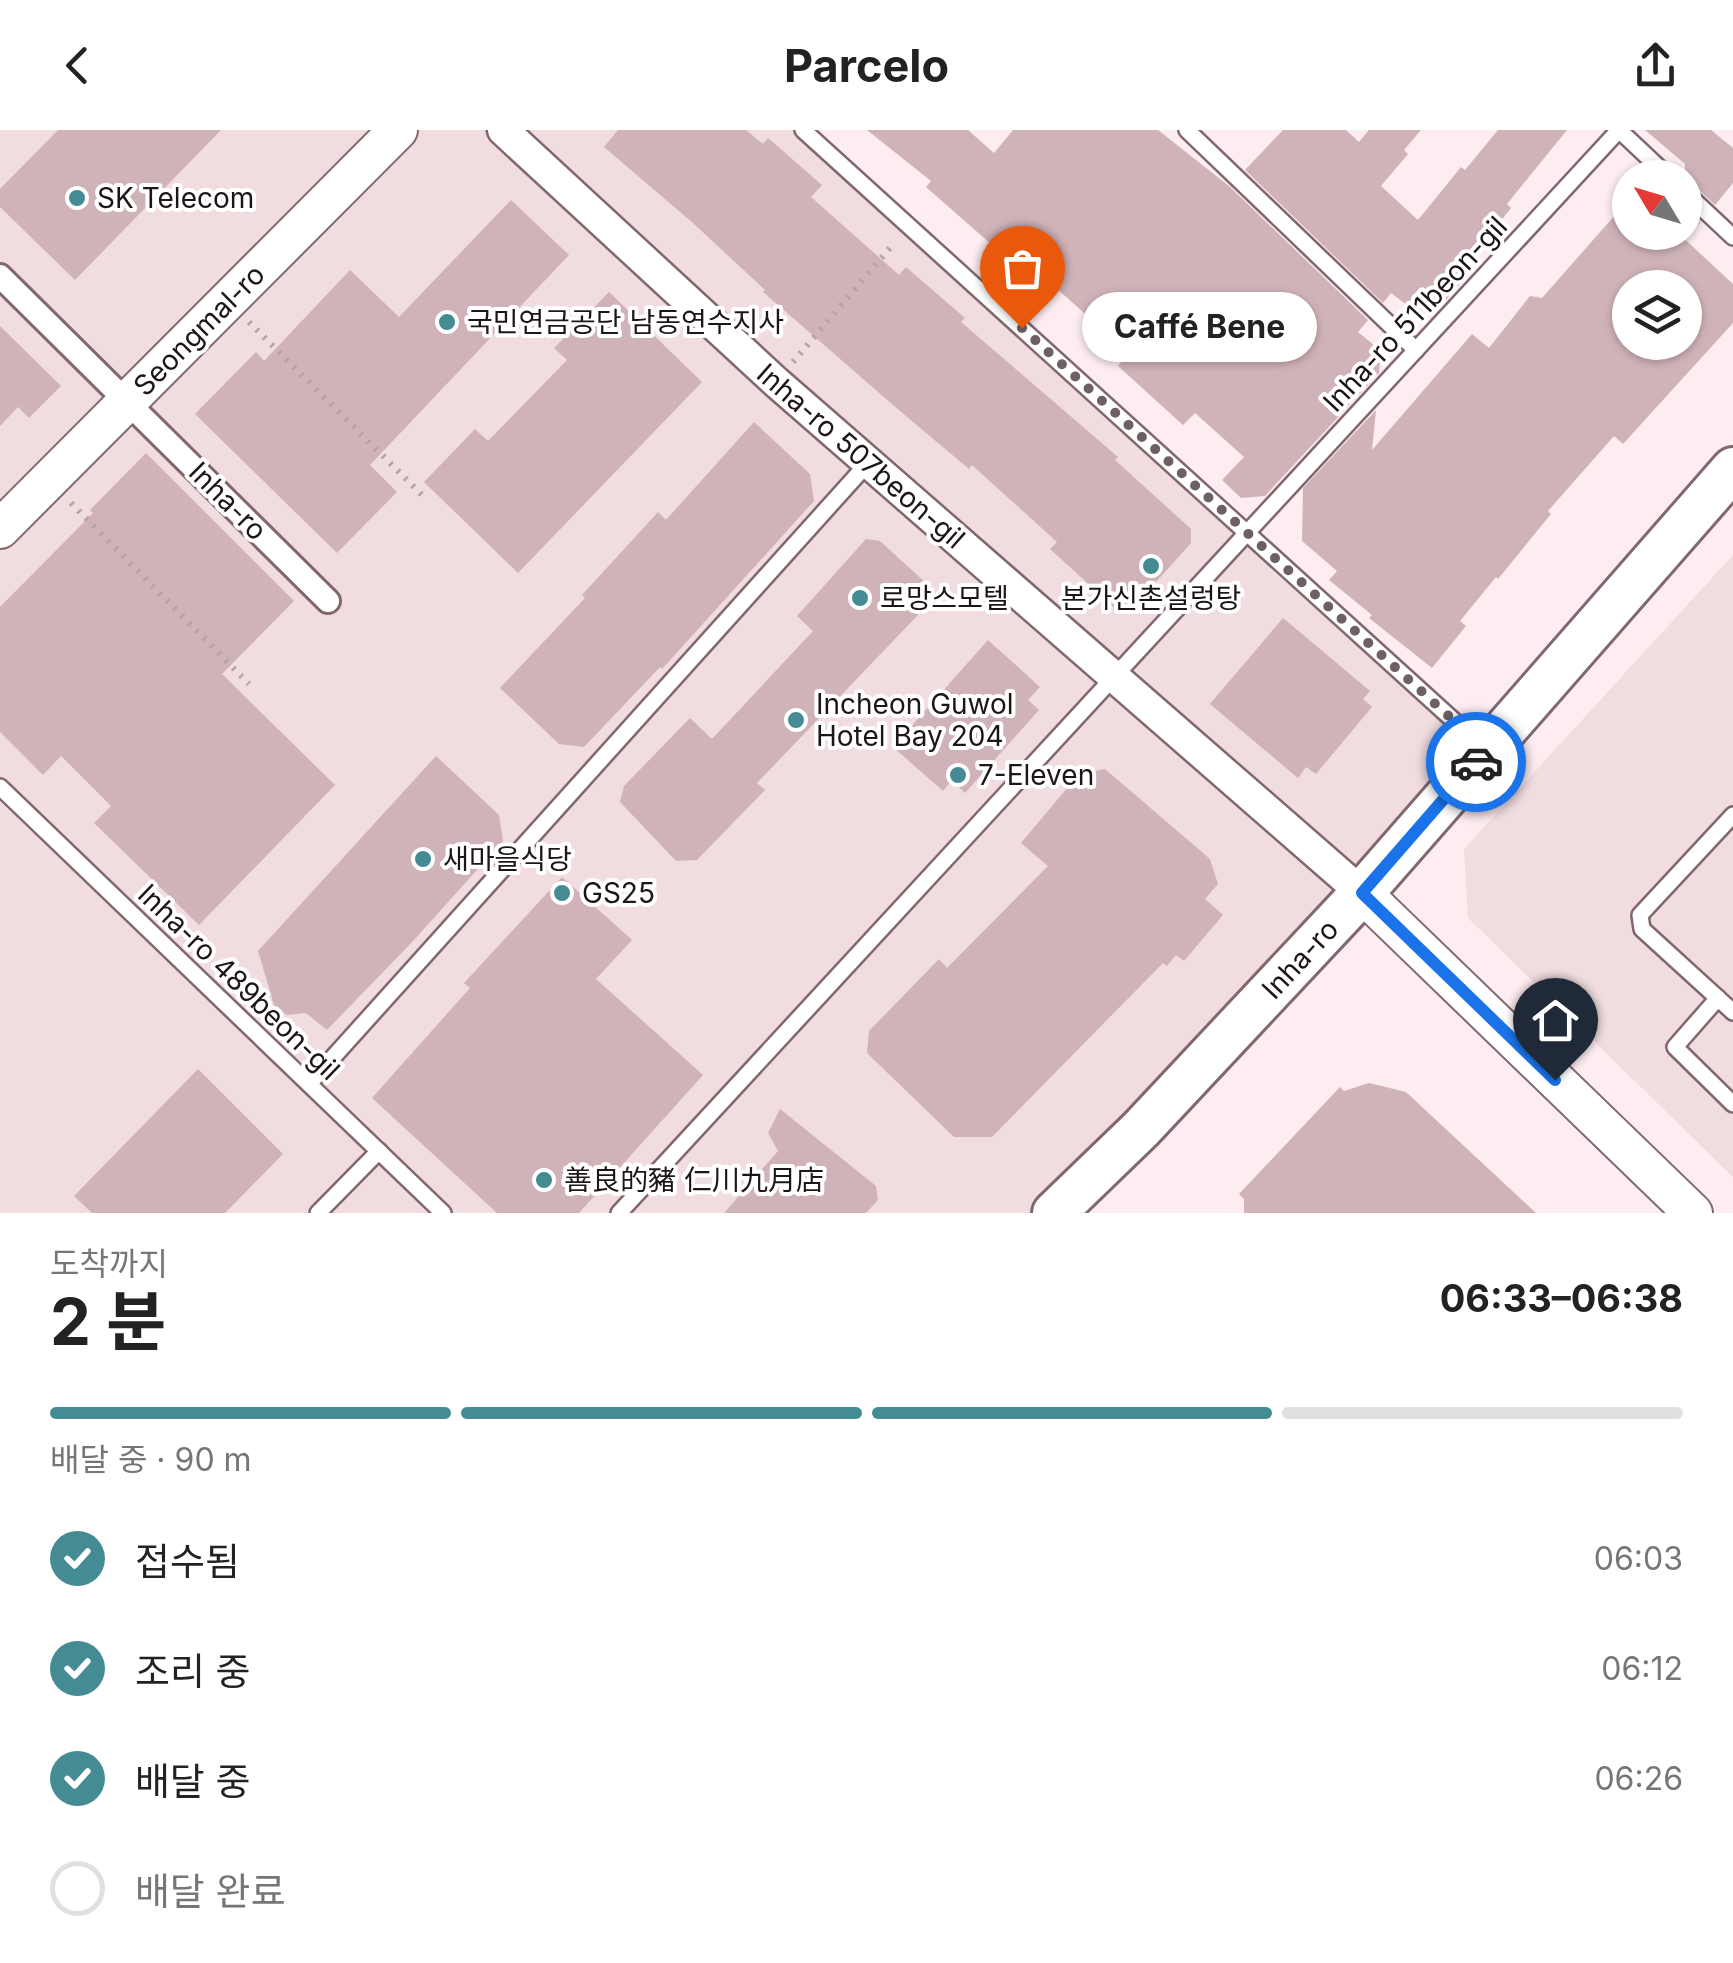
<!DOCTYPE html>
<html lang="ko">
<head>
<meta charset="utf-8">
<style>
  :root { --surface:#fff; --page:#f6f6f6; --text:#222; --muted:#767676; --line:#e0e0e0; --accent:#448b94 }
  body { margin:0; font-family:Inter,"Noto Sans KR",sans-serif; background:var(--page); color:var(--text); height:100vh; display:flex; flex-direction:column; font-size:38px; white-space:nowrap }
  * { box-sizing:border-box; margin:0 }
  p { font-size:32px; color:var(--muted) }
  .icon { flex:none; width:55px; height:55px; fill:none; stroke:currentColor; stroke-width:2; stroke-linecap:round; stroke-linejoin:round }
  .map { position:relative; height:1083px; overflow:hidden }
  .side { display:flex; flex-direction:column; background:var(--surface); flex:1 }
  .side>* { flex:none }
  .needle { width:65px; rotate:308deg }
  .fabs { position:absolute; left:1612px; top:30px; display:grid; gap:20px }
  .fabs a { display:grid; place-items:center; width:90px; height:90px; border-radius:50%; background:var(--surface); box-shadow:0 2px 8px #0004; font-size:50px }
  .pin { position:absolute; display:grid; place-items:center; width:85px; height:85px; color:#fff; margin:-102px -42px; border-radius:50% 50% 50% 0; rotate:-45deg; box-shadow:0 0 10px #0007 }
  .pin .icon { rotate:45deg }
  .courier { position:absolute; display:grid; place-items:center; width:100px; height:100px; margin:-50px; border:8px solid #1a73e8; border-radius:50%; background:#fff; color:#222; box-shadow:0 2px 12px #0007 }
  .bubble { position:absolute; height:70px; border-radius:35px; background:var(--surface); box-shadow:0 2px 8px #0004; font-size:32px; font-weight:700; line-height:70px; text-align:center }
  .overview em { font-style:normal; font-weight:700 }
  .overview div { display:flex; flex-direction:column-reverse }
  .overview { display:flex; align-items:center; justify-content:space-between; height:170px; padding:0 50px }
  h1 { font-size:65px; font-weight:700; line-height:75px }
  .bar { display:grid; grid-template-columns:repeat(4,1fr); gap:15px 10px; align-content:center; height:120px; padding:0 50px }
  .bar i { height:12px; border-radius:8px; background:var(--line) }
  .bar .current { background:var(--accent) }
  .bar p { grid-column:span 4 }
  ol { padding:0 50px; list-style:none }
  li { display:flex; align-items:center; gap:30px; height:110px }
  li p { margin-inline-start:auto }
  li .icon { padding:10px; border-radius:50%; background:var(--accent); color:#fff; stroke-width:4 }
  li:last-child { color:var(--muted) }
  li i { width:55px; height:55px; border:5px solid var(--line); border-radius:50% }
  header { display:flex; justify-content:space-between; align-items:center; height:130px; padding:0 50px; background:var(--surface); font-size:45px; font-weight:700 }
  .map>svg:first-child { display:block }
</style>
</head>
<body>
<header><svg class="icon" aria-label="back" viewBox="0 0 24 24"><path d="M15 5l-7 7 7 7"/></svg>Parcelo<svg class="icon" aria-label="share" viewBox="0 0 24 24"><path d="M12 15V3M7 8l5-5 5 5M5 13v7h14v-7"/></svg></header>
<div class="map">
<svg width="1733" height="1083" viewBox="0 0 1733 1083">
  <rect width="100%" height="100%" fill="#fdecf0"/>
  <g fill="#f1dce0">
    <path d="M0 0H803L1487 620 1055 1083H0Z"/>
    <path d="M1733 425V1047L1468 788 1464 719Z"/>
  </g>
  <g fill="#cfb3b9" fill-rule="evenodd">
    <path d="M58 0H221L75 150 0 77V59Z"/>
    <path d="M618 0H746L763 14 768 8 822 55 811 67 899 145 906 137 965 188 961 192 1118 327 1115 330 1191 399V413L1131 480 1116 479 1050 419 1057 412 972 335 969 339 900 281 763 162 765 160 693 93 604 17Z"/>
    <path d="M867 0H968L994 23 1013 0H1158L1229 56 1368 190 1358 202 1381 221 1379 243 1265 366 1241 368 1222 350 1244 327 1195 283 1183 295 1118 236 1129 223 999 107 992 115 926 57 931 51Z"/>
    <path d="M1283 0H1346L1359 12 1369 0H1421L1404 20 1408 24 1381 56 1418 90 1461 37 1465 40 1498 0H1567L1507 74 1511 78 1472 127 1479 132 1431 187 1419 178 1416 182 1391 163 1383 173 1245 40Z"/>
    <path d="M1645 0H1711L1733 18V53L1715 75 1693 54 1685 51V34Z"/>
    <path d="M1630 68V102H1677L1733 154V193L1623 314 1614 306 1548 381 1551 384 1498 449 1496 447 1460 491 1466 496 1432 538 1369 488 1372 485 1329 450 1337 441 1302 411 1303 358 1376 280 1372 320 1472 204 1489 218 1530 166 1542 168ZM1630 158H1685V212H1630Z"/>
    <path d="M511 70 569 125 370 335 397 362 337 423 195 284 256 222 264 231 350 140 399 187Z"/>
    <path d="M1685 77 1700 92 1685 110Z"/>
    <path d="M609 162 702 252 518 443 424 352 475 299 488 311 567 230 554 218Z"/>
    <path d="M0 196 61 256 29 288 18 277 0 296Z"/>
    <path d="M754 292 810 344 814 371 662 539 660 537 584 617 559 614 500 558 585 468 582 465 658 382 666 390Z"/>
    <path d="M146 323 294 471 222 544 335 655 199 795 94 693 111 676 61 626 43 645 0 602V477L93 383 90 380Z"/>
    <path d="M866 409 880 411 938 464 757 653 765 660 697 730 676 731 620 672 624 656 690 588 712 609 813 501 797 486Z"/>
    <path d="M1283 488 1370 561 1363 569 1372 577 1316 644 1306 637 1298 648 1210 574Z"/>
    <path d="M988 510 1040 557 1028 570 1039 580 965 663 952 650 943 661 893 617Z"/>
    <path d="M436 626 499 685 503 711 413 811 327 900 306 883 287 885 274 875 258 821Z"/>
    <path d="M1105 639 1210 729 1218 754 1205 769 1223 785 1184 831 1176 825 1167 836 1163 833 992 1007H954L867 923 869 901 939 829 947 838 1048 736 1021 713 1079 644Z"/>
    <path d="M562 747 632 810 596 849 703 945 579 1083H497L372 968 470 858 464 853Z"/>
    <path d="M198 939 283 1024 225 1083H92L74 1066Z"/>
    <path d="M1369 953 1406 962 1536 1083H1244V1069L1239 1064 1340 957 1344 961Z"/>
    <path d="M780 979 876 1056 878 1070 866 1083H724L778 1021 768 1003Z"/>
  </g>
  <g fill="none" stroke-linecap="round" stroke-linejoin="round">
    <g stroke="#80686d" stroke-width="20">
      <g id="service">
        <path d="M803 0 1485 619"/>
        <path d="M1187 0 1416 220"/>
        <path d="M1619 0 1670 48"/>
        <path d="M1685 62 1733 107"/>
        <path d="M0 657 443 1083"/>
        <path d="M1733 685 1640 785 1642 799 1733 882"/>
        <path d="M1718 868 1675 917 1733 974"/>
        <path d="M309 954 868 333"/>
        <path d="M318 1083 379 1021"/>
        <path d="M619 1083 1619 0"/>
      </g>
    </g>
    <g stroke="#80686d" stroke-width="28">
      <path id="pedestrian" d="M0 146 328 471"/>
    </g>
    <g stroke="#80686d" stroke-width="35">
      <path id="minor" d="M503 0 776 252 1362 763"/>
    </g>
    <g stroke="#80686d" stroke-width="42">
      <g id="tertiary">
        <path d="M0 399 398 0"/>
        <path d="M1362 763 1693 1083"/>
      </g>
    </g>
    <g stroke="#80686d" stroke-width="48">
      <path id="secondary" d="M1054 1083 1141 999 1362 763 1733 339"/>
    </g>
    <g stroke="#b2a4a7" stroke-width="6" stroke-dasharray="2.5 8" stroke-linecap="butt">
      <path d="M249 192 425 368"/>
      <path d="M793 232 895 112"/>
      <path d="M71 373 249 554"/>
    </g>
    <use href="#service" stroke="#fff" stroke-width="15"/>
    <use href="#pedestrian" stroke="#fff" stroke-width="22"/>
    <use href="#minor" stroke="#fff" stroke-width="30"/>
    <use href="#tertiary" stroke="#fff" stroke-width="38"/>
    <use href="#secondary" stroke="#fff" stroke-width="42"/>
  </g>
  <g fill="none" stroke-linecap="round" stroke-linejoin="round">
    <path stroke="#6c6063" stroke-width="10" stroke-dasharray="0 18" d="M1022 198 1486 620 1476 632"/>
    <path stroke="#1a73e8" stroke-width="12" d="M1476 632 1362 763 1555 950"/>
  </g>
  <g fill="#448b94" stroke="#fff" stroke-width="4">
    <circle cx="77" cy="68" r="10"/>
    <circle cx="447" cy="192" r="10"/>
    <circle cx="1151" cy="436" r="10"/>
    <circle cx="860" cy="468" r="10"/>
    <circle cx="796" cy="590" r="10"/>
    <circle cx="958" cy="645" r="10"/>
    <circle cx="423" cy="729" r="10"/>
    <circle cx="562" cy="763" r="10"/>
    <circle cx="544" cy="1050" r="10"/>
  </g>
  <g text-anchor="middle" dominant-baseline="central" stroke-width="8" stroke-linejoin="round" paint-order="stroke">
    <g font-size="28" fill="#1e1517" stroke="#fff" text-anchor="start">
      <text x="97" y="68">SK Telecom</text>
      <text x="467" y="192">국민연금공단 남동연수지사</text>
      <text x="880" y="468">로망스모텔</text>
      <text x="1151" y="468" text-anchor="middle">본가신촌설렁탕</text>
      <text x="816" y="574">Incheon Guwol<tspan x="816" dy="32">Hotel Bay 204</tspan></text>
      <text x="978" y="645">7-Eleven</text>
      <text x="443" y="729">새마을식당</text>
      <text x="582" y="763">GS25</text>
      <text x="564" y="1050">善良的豬 仁川九月店</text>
    </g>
    <g font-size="28" fill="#1e1517" stroke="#fff">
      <text transform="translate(1415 184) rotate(-47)">Inha-ro 511beon-gil</text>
      <text transform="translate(199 200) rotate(-45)">Seongmal-ro</text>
      <text transform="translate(861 326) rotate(41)">Inha-ro 507beon-gil</text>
      <text transform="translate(228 371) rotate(45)">Inha-ro</text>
      <text transform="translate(1300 829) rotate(-47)">Inha-ro</text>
      <text transform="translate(239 852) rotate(44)">Inha-ro 489beon-gil</text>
    </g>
  </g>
</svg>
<div class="fabs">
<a><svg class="needle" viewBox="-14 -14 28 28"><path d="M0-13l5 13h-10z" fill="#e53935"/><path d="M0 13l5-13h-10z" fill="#767676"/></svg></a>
<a><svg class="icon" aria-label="layers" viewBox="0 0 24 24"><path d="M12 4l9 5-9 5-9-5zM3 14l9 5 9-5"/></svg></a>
</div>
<div class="pin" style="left:1022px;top:198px;background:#ea580c"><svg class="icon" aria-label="bag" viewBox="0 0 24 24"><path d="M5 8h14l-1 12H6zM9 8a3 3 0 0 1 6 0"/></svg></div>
<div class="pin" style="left:1555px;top:950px;background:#1f2937"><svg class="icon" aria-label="home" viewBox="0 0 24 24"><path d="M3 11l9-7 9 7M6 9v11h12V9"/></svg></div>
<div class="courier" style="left:1476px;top:632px"><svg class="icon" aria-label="car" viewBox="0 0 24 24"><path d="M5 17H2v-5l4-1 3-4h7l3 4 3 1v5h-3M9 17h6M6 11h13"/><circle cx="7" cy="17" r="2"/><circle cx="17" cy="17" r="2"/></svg></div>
<div class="bubble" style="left:1082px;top:162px;width:235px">Caffé Bene</div>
</div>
<section class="side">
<div class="overview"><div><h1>2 분</h1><p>도착까지</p></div><em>06:33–06:38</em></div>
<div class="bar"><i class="current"></i><i class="current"></i><i class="current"></i><i></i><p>배달 중 · 90 m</p></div>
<ol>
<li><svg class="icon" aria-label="check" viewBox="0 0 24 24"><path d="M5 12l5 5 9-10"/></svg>접수됨<p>06:03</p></li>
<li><svg class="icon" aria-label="check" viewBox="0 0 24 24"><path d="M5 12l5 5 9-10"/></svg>조리 중<p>06:12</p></li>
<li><svg class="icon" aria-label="check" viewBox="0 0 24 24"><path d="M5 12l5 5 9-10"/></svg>배달 중<p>06:26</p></li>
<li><i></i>배달 완료</li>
</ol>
</section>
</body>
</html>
